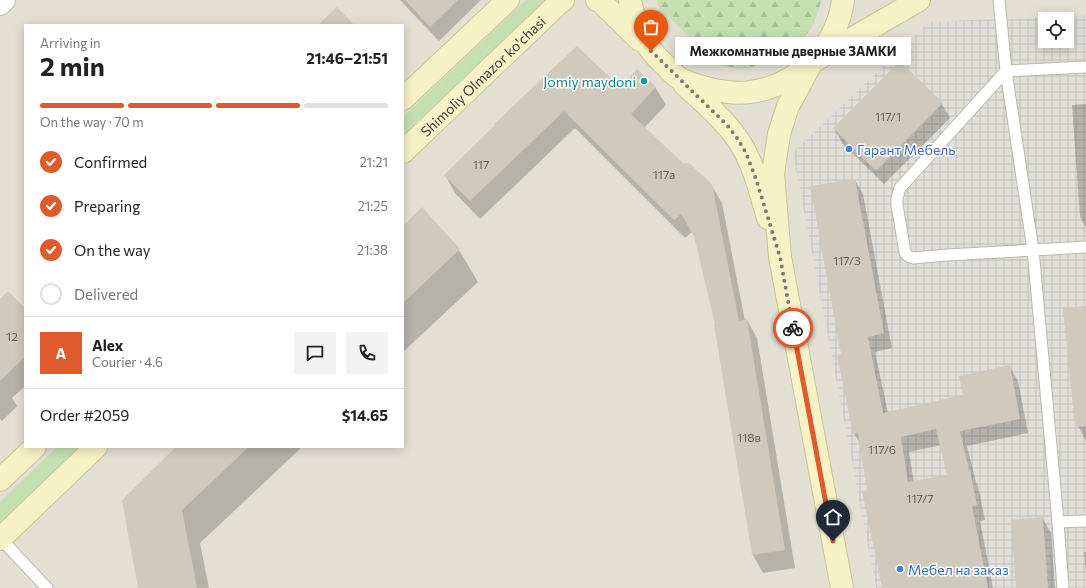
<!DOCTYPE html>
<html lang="en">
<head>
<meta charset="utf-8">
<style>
  :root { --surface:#fff; --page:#f2f2f2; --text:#222; --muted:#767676; --line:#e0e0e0; --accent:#df5a2c }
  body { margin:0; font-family:Commissioner,sans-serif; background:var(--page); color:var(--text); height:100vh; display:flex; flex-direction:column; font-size:15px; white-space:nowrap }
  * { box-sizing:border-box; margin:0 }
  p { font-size:13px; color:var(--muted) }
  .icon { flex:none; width:22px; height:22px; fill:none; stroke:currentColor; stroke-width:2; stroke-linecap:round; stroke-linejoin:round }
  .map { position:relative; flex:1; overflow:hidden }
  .details { position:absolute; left:24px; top:24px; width:380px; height:424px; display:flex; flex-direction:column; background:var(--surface); border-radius:0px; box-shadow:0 2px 10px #0003 }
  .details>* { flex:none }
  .fabs { position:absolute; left:1038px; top:12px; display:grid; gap:8px }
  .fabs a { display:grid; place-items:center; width:36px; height:36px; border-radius:0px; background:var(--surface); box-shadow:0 2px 10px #0003; font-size:20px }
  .pin { position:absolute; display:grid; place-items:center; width:34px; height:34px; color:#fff; margin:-41px -17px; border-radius:50% 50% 50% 0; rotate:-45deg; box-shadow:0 0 4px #0007 }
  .pin .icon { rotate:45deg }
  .courier { position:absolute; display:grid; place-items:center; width:40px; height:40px; margin:-20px; border:3px solid #df5a2c; border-radius:50%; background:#fff; color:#222; box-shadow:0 1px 5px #0007 }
  .bubble { position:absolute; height:28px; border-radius:0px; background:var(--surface); box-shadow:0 2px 10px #0003; font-size:13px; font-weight:700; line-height:28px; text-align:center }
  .head em { font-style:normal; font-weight:700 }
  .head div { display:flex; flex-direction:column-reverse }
  .head { display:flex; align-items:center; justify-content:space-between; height:68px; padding:0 16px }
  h1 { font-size:26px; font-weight:700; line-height:30px }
  .bar { display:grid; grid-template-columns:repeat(4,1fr); gap:6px 4px; align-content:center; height:48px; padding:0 16px }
  .bar i { height:5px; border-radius:3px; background:var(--line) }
  .bar .selected { background:var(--accent) }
  .bar p { grid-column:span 4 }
  .line { display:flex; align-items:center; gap:10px; padding:0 16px; border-top:1px solid var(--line) }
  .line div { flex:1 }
  .round { display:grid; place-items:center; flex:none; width:42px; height:42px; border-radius:0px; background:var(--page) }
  ol { padding:0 16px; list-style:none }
  li { display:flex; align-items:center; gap:12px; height:44px }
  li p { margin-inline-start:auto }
  li .icon { padding:4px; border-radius:50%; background:var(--accent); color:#fff; stroke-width:4 }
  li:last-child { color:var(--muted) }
  li i { width:22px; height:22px; border:2px solid var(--line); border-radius:50% }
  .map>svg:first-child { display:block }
</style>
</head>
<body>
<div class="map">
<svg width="1086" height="588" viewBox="0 0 1086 588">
  <defs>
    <pattern id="industrial-grid" width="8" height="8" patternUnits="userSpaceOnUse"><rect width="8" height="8" fill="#e1dfd9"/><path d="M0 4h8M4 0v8" fill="none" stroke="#c2c0bb"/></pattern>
    <pattern id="forest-firs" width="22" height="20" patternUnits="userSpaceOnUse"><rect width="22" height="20" fill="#c5dfb1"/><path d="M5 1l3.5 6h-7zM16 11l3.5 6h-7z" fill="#aac099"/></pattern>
  </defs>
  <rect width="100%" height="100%" fill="#efede4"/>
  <path fill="#e3dfd3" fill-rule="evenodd" d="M0 0H1086V588H0ZM1045 19H1067V41H1045ZM25 25H403V447H25Z"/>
  <path fill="url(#industrial-grid)" fill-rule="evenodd" d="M1086 15V588H876L793 153 929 22ZM1045 19H1067V41H1045Z"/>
  <g fill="#c5dfb1">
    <path d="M526 0H545L403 135V117Z"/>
    <path d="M57 447H79L0 523V502Z"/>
  </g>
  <path fill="url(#forest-firs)" d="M657 0H822L812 28 794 49 770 63 742 69 720 66 659 8Z"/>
  <g fill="#0003" fill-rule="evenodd">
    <path d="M400 0H481L439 41Z"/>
    <path d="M655 87 666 105 644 128 682 164 711 184 722 203 745 321 747 320 757 338 795 568 763 573 753 555 716 325 695 237 692 232 685 238 575 128 480 219 455 193 445 175 496 125 620 88Z"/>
    <path d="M942 104 950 118 884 184 842 143 834 128Z"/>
    <path d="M1086 104V227L1080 217 1072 105Z"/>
    <path d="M855 180 863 194 892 348 875 352 888 413 964 396 1009 366 1018 381 1028 433 967 446 976 482 978 486 985 520 980 521 993 588H883L861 445 854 433 842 355ZM941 445 948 475 914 482 909 452Z"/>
    <path d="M422 209 459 250 478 282 403 352V227Z"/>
    <path d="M0 300 25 310V386L12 398 17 406 2 421 0 419Z"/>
    <path d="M1086 307V441L1076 422Z"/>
    <path d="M177 447H302L200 543 209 588H139Z"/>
    <path d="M1043 519 1051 533 1055 588H1017Z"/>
    <path d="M1084 552H1086V573Z"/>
  </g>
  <g fill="#cfcabb" fill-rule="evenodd">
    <path d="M405 0H458L430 27Z"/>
    <path d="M337 7 354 25H318Z"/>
    <path d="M577 46 620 87 637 69 656 87 631 114 683 163H689L712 184 739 321 747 319 785 550 752 555 714 325 715 324 694 236 681 214 674 220 564 111 470 201 444 175 495 125 494 124Z"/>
    <path d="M900 61 943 103 876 171 833 128Z"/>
    <path d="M855 179 884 333 868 337 883 413 963 395 959 376 1010 365 1020 419 960 431 969 470H970L977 505 972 506 988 588H882L862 491 867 490 858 433 853 434 837 355 841 354 810 186ZM936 429 947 475 908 482 901 437Z"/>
    <path d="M422 207 460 249 403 303V226Z"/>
    <path d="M8 291 25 308V357L0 381V299Z"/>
    <path d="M1086 306V426L1075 427 1063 308Z"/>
    <path d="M176 447H249L182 510 197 588H138L122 500Z"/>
    <path d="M1043 517 1048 588H1016L1011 520Z"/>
  </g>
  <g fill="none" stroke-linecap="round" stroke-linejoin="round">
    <g stroke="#bcb8ab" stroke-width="13">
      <g id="lane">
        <path d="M999 0 1006 71 900 188 897 198V205L905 252 908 256 913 258 947 255 1086 247"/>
        <path d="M1086 67 1006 71 1033 250 1058 522 1086 521"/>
        <path d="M1058 522 1063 588"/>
        <path d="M1 539 47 588"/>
      </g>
    </g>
    <g stroke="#bcb8ab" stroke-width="24">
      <path id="street" d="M0 4 4 0"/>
    </g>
    <g stroke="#cac298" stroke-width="24">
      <g id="secondary">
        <path d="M597 0 600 1 640 40"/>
        <path d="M630 0C633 18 640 36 651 50 655 56 661 61 666 66 670 70 674 75 679 78 686 83 706 88 714 90 726 92 738 94 750 92 797 86 837 48 843 0"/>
        <path d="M684 84C702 101 722 117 736 137 753 160 760 191 768 218"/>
        <path d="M403 99 508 0"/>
        <path id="s1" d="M403 152 560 2 563 0"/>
        <path d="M0 480 35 447"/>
        <path d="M0 539 96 447"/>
        <path d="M842 588 780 257 773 174 779 134 788 106 812 62 919 0"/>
      </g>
    </g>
    <use href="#lane" stroke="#fff" stroke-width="11"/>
    <use href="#street" stroke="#fff" stroke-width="22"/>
    <use href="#secondary" stroke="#f7f1c6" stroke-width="22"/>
  </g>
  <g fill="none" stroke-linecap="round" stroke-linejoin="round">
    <path stroke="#7e7b72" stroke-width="4" stroke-dasharray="0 7.2" d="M651 51 727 125 737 138 746 153 756 179 780 257 793 328"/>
    <path stroke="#df5a2c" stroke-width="5" d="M793 328 833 541"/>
  </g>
  <circle fill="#0f9aa8" stroke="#fff" stroke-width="1.5" cx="644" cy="81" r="4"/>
  <g fill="#3f7fe0" stroke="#fff" stroke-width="1.5">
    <circle cx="849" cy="149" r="4"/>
    <circle cx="900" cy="569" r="4"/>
  </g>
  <g text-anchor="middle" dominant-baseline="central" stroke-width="3" stroke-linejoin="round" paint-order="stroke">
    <g font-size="12" fill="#646056">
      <text x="888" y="116">117/1</text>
      <text x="481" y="164">117</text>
      <text x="664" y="174">117a</text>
      <text x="847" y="260">117/3</text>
      <text x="12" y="336">12</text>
      <text x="749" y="437">118в</text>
      <text x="882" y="449">117/6</text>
      <text x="920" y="498">117/7</text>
    </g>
    <g font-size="14" fill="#413d35" stroke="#fff">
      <text stroke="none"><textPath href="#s1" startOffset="110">Shimoliy Olmazor ko'chasi</textPath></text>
    </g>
    <g font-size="14" fill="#0d838f" stroke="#fff" text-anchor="end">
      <text x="636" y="81">Jomiy maydoni</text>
    </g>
    <g font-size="14" fill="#366cbe" stroke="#fff" text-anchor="start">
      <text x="857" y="149">Гарант Мебель</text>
      <text x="908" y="569">Мебел на заказ</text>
    </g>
  </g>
</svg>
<div class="fabs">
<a><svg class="icon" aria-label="locate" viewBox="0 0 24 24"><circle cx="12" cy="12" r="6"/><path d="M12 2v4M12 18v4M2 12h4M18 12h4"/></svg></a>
</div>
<div class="pin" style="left:651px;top:51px;background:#ea580c"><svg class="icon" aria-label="bag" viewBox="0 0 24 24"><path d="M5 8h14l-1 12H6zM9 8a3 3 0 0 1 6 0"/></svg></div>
<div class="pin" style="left:833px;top:541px;background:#1f2937"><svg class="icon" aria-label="home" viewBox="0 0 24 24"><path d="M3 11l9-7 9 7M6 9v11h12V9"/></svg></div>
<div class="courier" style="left:793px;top:328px"><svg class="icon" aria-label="bike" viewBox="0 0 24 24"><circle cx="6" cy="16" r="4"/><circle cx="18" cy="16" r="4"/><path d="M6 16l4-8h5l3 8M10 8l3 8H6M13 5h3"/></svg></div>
<div class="bubble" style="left:675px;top:37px;width:236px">Межкомнатные дверные ЗАМКИ</div>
<section class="details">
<div class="head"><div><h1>2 min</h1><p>Arriving in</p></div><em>21:46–21:51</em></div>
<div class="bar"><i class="selected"></i><i class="selected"></i><i class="selected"></i><i></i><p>On the way · 70 m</p></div>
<ol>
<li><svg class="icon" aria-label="check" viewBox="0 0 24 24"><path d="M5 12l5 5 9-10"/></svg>Confirmed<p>21:21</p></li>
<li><svg class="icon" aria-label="check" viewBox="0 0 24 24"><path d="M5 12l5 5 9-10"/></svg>Preparing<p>21:25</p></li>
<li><svg class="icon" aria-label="check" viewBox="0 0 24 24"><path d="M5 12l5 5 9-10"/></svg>On the way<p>21:38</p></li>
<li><i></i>Delivered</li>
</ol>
<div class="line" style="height:72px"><b class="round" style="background:var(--accent);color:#fff">A</b><div><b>Alex</b><p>Courier · 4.6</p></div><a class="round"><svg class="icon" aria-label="chat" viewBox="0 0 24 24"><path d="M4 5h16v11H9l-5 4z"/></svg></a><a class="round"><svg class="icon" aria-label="phone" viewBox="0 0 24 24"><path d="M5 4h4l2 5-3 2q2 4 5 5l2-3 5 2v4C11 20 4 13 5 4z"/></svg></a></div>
<div class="line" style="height:52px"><div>Order #2059</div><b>$14.65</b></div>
</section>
</div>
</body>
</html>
